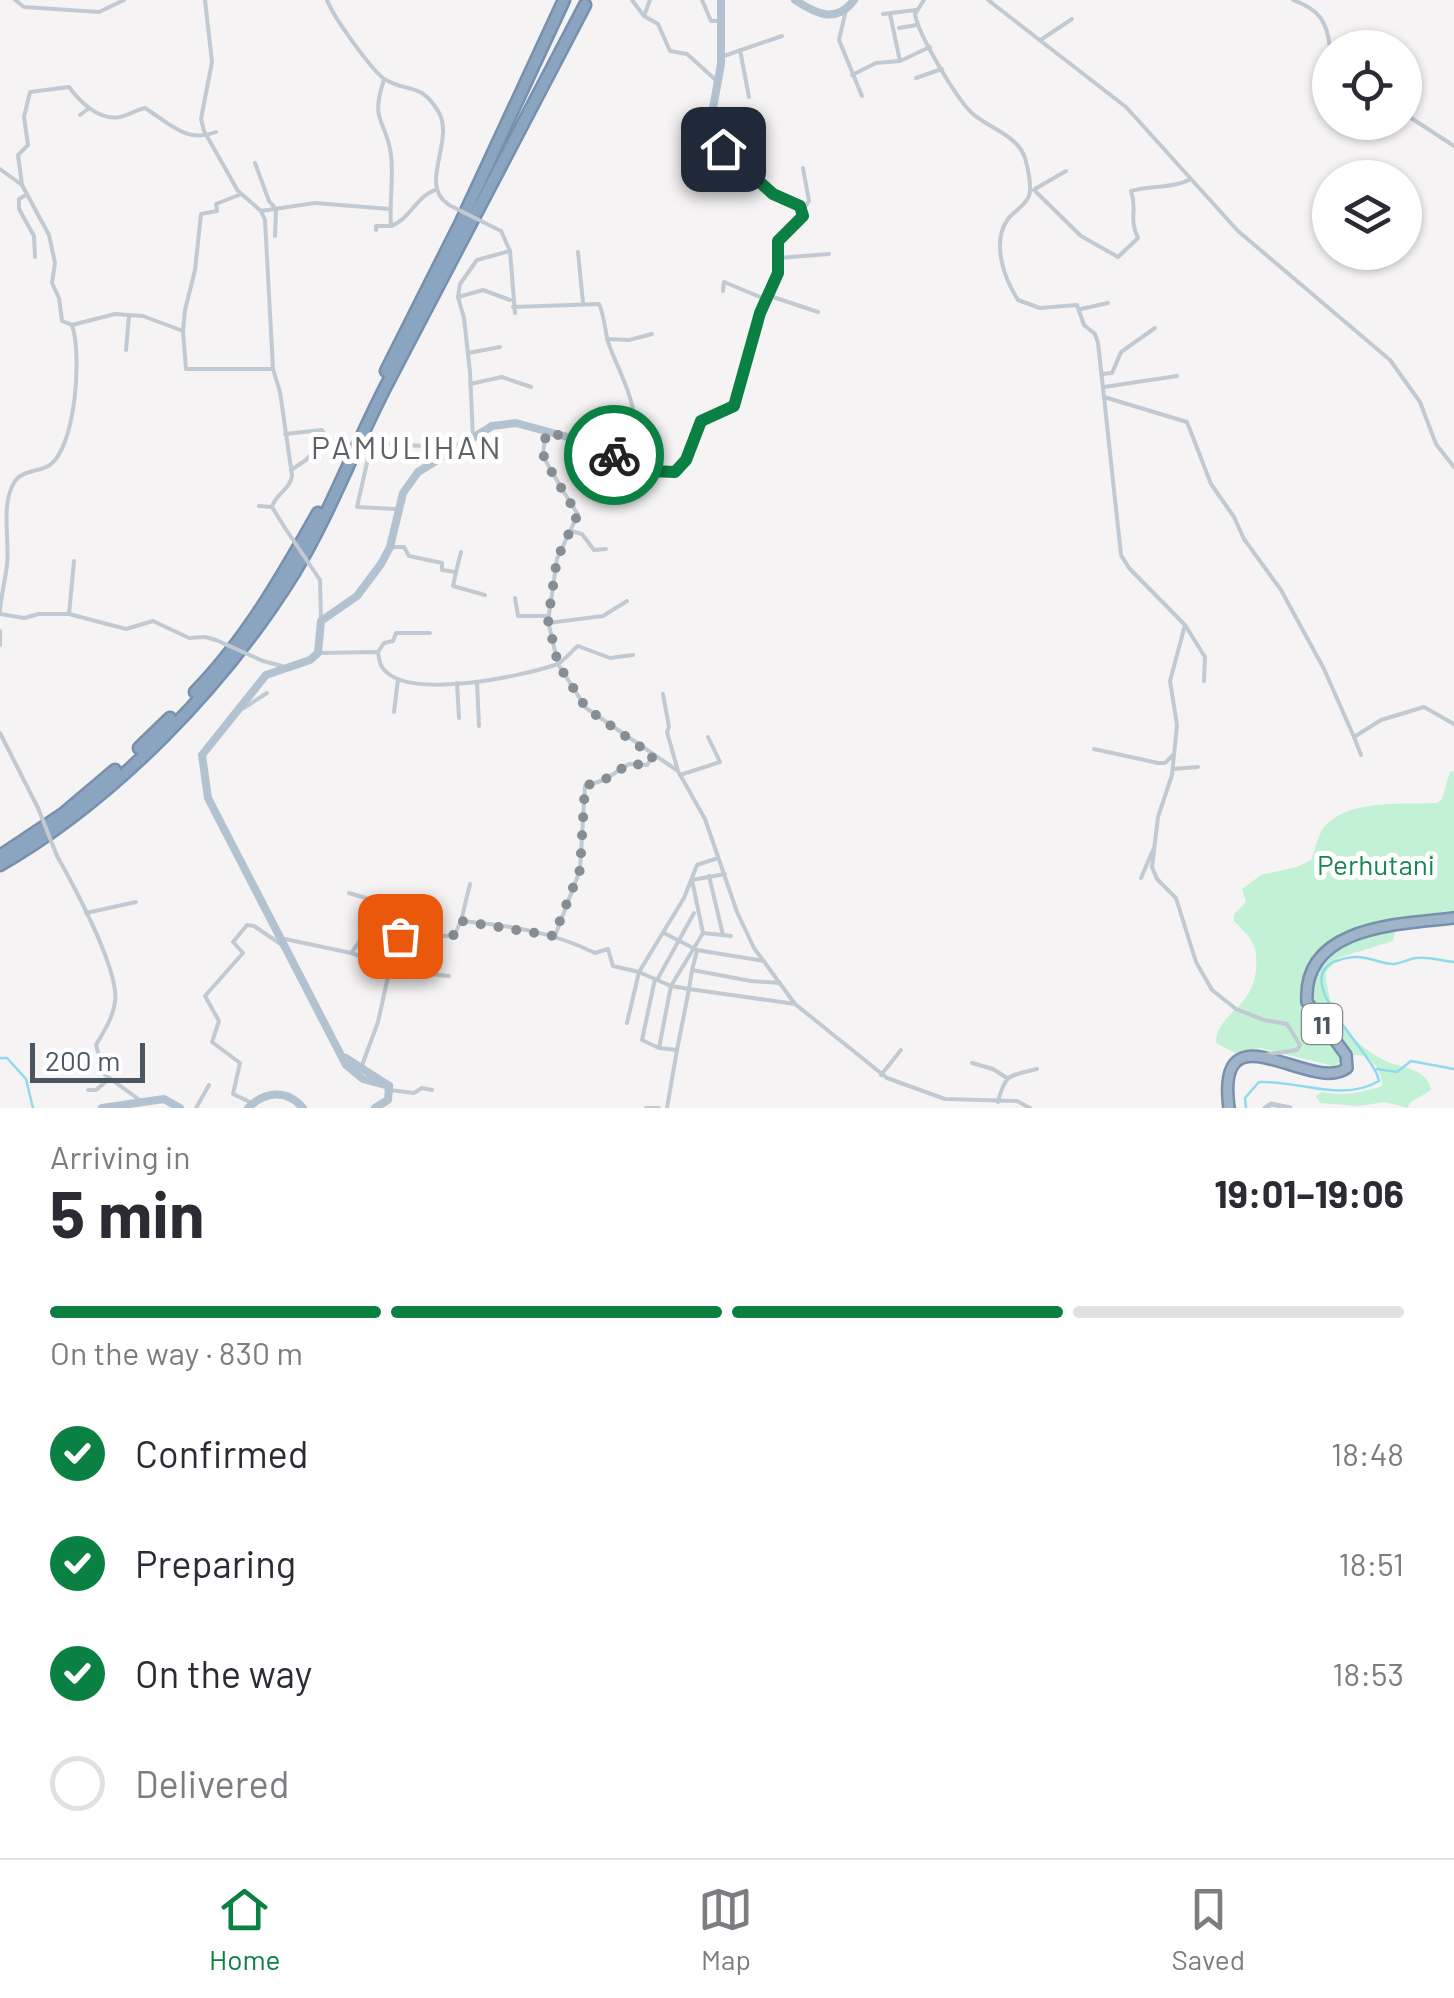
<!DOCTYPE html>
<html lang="en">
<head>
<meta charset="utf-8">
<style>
  :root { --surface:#fff; --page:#f2f2f3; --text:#2b2b33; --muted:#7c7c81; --line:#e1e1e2; --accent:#0b8043 }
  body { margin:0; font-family:Barlow,sans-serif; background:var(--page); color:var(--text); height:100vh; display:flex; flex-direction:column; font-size:38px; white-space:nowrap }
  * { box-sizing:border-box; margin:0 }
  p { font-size:32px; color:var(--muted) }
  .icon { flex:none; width:55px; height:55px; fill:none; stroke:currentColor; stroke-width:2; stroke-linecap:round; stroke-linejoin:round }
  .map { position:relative; height:1108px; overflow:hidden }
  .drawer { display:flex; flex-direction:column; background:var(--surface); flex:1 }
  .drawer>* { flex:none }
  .controls { position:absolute; left:1312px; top:30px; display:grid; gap:20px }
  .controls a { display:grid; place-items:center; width:110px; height:110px; border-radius:50%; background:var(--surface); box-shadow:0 2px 8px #0004; font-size:50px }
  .scale { position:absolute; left:30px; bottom:25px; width:115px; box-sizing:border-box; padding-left:10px; border:5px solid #4a5661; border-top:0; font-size:28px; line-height:35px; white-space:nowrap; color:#4a5661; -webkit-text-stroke:8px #fff; paint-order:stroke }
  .pin { position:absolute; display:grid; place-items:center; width:85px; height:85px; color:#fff; margin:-42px; border-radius:20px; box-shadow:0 5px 15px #0006 }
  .courier { position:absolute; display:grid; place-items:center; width:100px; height:100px; margin:-50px; border:8px solid #0b8043; border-radius:50%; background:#fff; color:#222; box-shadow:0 2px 12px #0007 }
  .summary em { font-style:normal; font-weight:700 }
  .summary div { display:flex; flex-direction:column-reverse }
  .summary { display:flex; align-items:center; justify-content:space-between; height:170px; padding:0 50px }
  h1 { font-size:65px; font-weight:700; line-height:75px }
  .bar { display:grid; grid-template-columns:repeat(4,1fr); gap:15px 10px; align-content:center; height:120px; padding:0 50px }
  .bar i { height:12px; border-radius:8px; background:var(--line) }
  .bar .active { background:var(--accent) }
  .bar p { grid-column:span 4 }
  ol { padding:0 50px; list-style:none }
  li { display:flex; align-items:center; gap:30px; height:110px }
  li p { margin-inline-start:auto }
  li .icon { padding:10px; border-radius:50%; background:var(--accent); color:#fff; stroke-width:4 }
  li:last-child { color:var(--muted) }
  li i { width:55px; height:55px; border:5px solid var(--line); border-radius:50% }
  .menu { display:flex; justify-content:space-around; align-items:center; height:140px; border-top:2px solid var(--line); background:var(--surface); font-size:28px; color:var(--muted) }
  .menu a { display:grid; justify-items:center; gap:5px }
  .menu .active { color:var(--accent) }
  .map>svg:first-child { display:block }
</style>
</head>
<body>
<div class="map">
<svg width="1454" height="1108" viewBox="0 0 1454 1108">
  <rect width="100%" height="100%" fill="#f5f3f3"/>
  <path fill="#c3f1d5" d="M1454 771V911L1398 917 1393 941 1338 958 1326 972C1326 1011 1351 1045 1386 1061 1403 1069 1426 1068 1431 1089 1424 1097 1409 1099 1408 1108L1385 1102 1359 1106 1320 1103 1316 1096 1322 1092C1345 1096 1360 1093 1382 1086 1383 1073 1372 1055 1357 1055 1349 1055 1340 1062 1333 1066L1260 1048 1235 1053 1216 1043C1216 1013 1254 1009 1256 968 1258 943 1250 937 1234 921V914L1246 902 1242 889 1261 875 1297 867 1311 860C1315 851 1317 839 1322 830 1344 798 1403 805 1437 803L1442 799 1450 772Z"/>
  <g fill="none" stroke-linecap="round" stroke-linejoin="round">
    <g stroke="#90daee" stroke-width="2.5">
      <path d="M0 1058H7L26 1079 33 1108"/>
      <path d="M1377 1069 1397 1072 1411 1061 1454 1069"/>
      <path d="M1246 1108 1245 1098 1259 1082C1300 1080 1341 1103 1379 1081 1375 1051 1269 965 1355 957 1369 956 1380 964 1393 964 1401 964 1408 959 1416 958 1428 956 1442 961 1454 962"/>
    </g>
    <path stroke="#caccce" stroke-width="4" stroke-dasharray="4 2" stroke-linecap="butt" d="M342 441 367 453"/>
    <g stroke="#7690ad" stroke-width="14">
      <path id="trunk" d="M1229 1108C1215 1003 1312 1095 1347 1068L1346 1055 1307 1002C1302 925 1401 924 1454 918"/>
    </g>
    <g stroke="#7690ad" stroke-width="15">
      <g id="motorway">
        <path d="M386 371 461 222 564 0"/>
        <path d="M195 692C246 640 283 575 318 513"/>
        <path d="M139 748 170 718"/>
        <path d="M0 856 63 814 115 770"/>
        <path d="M0 865C114 799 224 686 294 573 331 512 355 445 388 382 453 257 519 131 585 5"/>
      </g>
    </g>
    <g stroke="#c1cad2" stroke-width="4">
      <path d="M15 0 24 7 99 12 124 0"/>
      <path d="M205 0 212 62 201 119 204 131 238 191 261 211 265 220 273 369 280 392 292 475C291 489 275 494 272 507L285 528"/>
      <path d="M327 0C333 16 373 73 386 80 409 93 420 82 438 111 456 139 418 185 448 204"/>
      <path d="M632 0 644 16 658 24 670 51 687 54 718 82"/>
      <path d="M702 0 711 21H721"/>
      <path d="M924 0 915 14C918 34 957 100 973 114 989 128 1018 136 1025 158 1028 168 1032 187 1029 196 1025 206 1014 211 1008 219 991 242 1004 278 1018 300L1040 308 1077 305 1084 325 1095 334 1098 343 1104 397 1187 422 1211 484 1234 517 1244 539 1281 590 1324 669 1354 737 1381 720 1424 707 1454 724"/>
      <path d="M988 0 1126 107 1238 231 1390 360 1420 402 1436 444 1454 467"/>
      <path d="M1293 0C1319 10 1327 20 1330 48"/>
      <path d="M846 10 839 40 862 96"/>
      <path d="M883 14 916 10"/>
      <path d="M890 14 900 61"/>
      <path d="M644 16 650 0"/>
      <path d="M899 28 916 25"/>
      <path d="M1042 39 1072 19"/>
      <path d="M740 50 749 97"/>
      <path d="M721 57 782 36"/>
      <path d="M852 75 876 63 900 61 930 47"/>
      <path d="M916 78 942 69"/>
      <path d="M384 80C369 123 387 120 391 155 394 178 389 203 391 226 410 219 416 197 435 190"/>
      <path d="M1405 114 1454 146"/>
      <path d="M80 115 88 109"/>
      <path d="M255 163 269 201 276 209 275 236"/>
      <path d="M803 168 809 201 803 210"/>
      <path d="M0 169 22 185"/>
      <path d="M1035 189 1066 171"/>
      <path d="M1034 190 1081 236 1118 257 1138 238C1128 216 1138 212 1131 191 1151 185 1172 189 1191 179"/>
      <path d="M26 195 19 199V209L34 236 35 257"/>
      <path d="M261 211 315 203 390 209"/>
      <path d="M376 230V226H391"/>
      <path d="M501 231 510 251 515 313"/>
      <path d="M578 252 583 303"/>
      <path d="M778 258 829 254"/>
      <path d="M723 291 724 282 765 299"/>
      <path d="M767 295 818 312"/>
      <path d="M458 297 483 290 510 300"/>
      <path d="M513 307 599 304C606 319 604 335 611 350 624 383 649 422 622 455"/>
      <path d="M1081 309 1108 303"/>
      <path d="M72 325 62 321 59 298 52 283 55 263 49 235 22 185 18 155 28 145 24 117 30 92 69 87C80 102 99 121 120 117 129 115 136 110 145 108 169 123 187 144 216 132"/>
      <path d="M183 331 185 310 195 270 201 214 217 211 216 204 239 195"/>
      <path d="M607 339 629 340 652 334"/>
      <path d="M126 350 129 315"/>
      <path d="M468 353 500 347"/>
      <path d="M1102 374 1112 373 1121 352 1155 328"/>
      <path d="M470 384 502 377 531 387"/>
      <path d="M1104 387 1177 376"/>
      <path d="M1104 397 1121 555 1129 568 1185 625 1170 681 1177 725 1172 775 1158 817 1152 867 1157 879 1176 898 1196 962 1212 990 1236 1009 1264 1020 1287 1024 1300 1045 1297 1050 1264 1055"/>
      <path d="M547 432C545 440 542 449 544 457 545 461 575 511 578 514L557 559 548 621 558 664 586 708 678 771 705 819 737 912 754 948 795 1004 887 1078 945 1099 1017 1101 1030 1108"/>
      <path d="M285 434 322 430 326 437"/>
      <path d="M473 438 470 372 464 318 458 297 460 284 477 260 510 251"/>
      <path d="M367 453H372L379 443 451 448"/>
      <path d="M369 454 357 507 396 509"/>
      <path d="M581 455 588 431 599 414"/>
      <path d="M291 470 306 460 323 440 342 441"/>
      <path d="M259 506 272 507"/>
      <path d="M571 531 582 534 594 550 606 549"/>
      <path d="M390 547H404L409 556 442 563V570L456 572 453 586 485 595"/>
      <path d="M456 572 461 552"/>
      <path d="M320 580 321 620"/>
      <path d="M515 598 518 616H549"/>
      <path d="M0 611C1 596 5 581 7 565 10 540 0 504 15 481 23 470 39 472 50 465 76 446 82 354 72 325L115 314 143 316 183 331 186 369H273"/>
      <path d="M0 614 24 618 39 614H69L126 629 153 621 189 638 205 637 216 640"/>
      <path d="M69 614 74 561"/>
      <path d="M548 623 603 616 627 601"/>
      <path d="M1185 625 1205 657 1204 681"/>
      <path d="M0 631V645"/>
      <path d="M378 652 384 643 393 641 396 633H430"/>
      <path d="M318 653 378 652C379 657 379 663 382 667 404 702 522 676 555 665 565 661 570 652 578 646L610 658 633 655"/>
      <path d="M263 661 282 666"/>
      <path d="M477 682 479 726"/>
      <path d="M457 683 459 718"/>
      <path d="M663 694 669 727 667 732 678 771"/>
      <path d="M241 707 244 708 267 693"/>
      <path d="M394 712 398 679"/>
      <path d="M0 733 38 808"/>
      <path d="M1354 737 1361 755"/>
      <path d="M1094 749 1158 763H1165L1173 755"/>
      <path d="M1173 769 1198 767"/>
      <path d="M680 775 720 762 708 737"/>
      <path d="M57 856C73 884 120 971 115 1002 113 1018 104 1031 96 1045L104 1074 141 1101"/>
      <path d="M725 874 692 880 703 933 731 936"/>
      <path d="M709 876 723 935"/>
      <path d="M1141 878 1154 848"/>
      <path d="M349 893 366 898 365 934"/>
      <path d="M415 900 417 936"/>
      <path d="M86 913 136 902"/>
      <path d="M461 921 470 884"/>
      <path d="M664 933 697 950 764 961"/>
      <path d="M400 936 401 903"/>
      <path d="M555 936 580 870 585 786 604 780 629 764 647 765 653 756"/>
      <path d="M285 939 351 953 365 934 449 936 455 934 461 921C507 925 553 932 595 953L608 949 613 966 639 972"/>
      <path d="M351 953 386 965 389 970 449 976"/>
      <path d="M692 970 697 951"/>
      <path d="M641 973 671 986 703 933"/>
      <path d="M655 979 642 1040 659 1048 677 1050 689 989 671 986 659 1048"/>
      <path d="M657 980 694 913"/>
      <path d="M780 983 751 981 692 970 689 989 795 1004"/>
      <path d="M627 1023 639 972 684 898 697 865 718 858"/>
      <path d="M972 1063 993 1069 1007 1078"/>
      <path d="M361 1068 378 1022 389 972"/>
      <path d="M881 1075 901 1050"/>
      <path d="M88 1090H96L109 1079"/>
      <path d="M390 1090 414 1093 422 1088 432 1090"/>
      <path d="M998 1102C1005 1073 1010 1076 1037 1069"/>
      <path d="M252 1103 233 1094 240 1063 212 1042 219 1021 205 996 243 953 233 942 247 925 254 926 282 945"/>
      <path d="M196 1108 209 1085"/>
      <path d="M646 1108H659"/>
      <path d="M667 1108 677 1050"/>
    </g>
    <path stroke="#c1cad2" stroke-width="5" d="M1265 1108 1271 1104 1290 1108"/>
    <g stroke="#b3c2d1" stroke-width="8">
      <path d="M795 0C816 14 836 24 854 0"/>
      <path d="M346 1058 388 1085"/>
      <path d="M389 1086 363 1079 346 1065 208 798 202 755 266 675 310 660 318 653 321 621 357 596 381 564 390 547 403 493 418 472 492 426 516 423 597 445 645 469 671 473 683 465 701 421 734 406 760 313 778 273 779 241 801 218 803 210 800 206 773 194 723 149 713 108 721 64V0"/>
      <path d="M102 1108 164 1099 180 1108"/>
      <path d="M248 1108C265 1091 287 1089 303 1108"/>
      <path d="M375 1108 388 1100 389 1086"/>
    </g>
    <use href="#trunk" stroke="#9fb4c9" stroke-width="9"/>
    <use href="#motorway" stroke="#8ba5c1" stroke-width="10"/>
    <g stroke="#c1cad2" stroke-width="4">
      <path d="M449 205 501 231"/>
      <path d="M285 528 320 580"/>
      <path d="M216 640 263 661"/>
      <path d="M38 808 57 856"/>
    </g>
  </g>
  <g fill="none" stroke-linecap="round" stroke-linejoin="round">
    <path stroke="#868d94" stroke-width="10" stroke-dasharray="0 18" d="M400 936H453L461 921 554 936 580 870 585 786 604 780 629 764 647 765 653 756 586 708 558 664 548 620 557 559 578 514C574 510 545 462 544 457 542 449 545 440 547 432L598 446 614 455"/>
    <path stroke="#0b8043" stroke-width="12" d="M614 455 650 471 675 472 686 460 701 421 734 406 760 313 778 273V241L803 216 800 206 773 194 723 149"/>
  </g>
  <g text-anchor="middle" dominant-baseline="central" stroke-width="10" stroke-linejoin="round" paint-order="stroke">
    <rect fill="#fff" stroke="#808990" stroke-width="2.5" x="1302" y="1004" width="40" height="40" rx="8"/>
    <g font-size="25" font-weight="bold" fill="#4a5661">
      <text x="1322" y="1024">11</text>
    </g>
    <g font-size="28" fill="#17864f" stroke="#fff">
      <text x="1376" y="864">Perhutani</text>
    </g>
    <g font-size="32" letter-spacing="2.5" fill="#5f6368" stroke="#fff">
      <text x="407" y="446">PAMULIHAN</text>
    </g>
  </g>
</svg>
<div class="controls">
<a><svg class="icon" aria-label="locate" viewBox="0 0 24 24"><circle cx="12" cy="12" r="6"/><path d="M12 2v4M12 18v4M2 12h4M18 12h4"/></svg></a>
<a><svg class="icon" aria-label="layers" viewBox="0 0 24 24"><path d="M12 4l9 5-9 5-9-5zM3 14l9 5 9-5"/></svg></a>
</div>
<div class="scale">200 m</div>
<div class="pin" style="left:400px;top:936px;background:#ea580c"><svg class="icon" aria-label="bag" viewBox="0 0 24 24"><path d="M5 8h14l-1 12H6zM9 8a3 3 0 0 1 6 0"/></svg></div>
<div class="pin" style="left:723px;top:149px;background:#1f2937"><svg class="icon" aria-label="home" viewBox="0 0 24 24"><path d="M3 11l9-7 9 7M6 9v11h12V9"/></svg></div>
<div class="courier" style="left:614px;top:455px"><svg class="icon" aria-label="bike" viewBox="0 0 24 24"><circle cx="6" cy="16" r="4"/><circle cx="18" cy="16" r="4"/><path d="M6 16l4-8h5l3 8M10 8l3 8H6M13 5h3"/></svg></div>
</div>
<section class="drawer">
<div class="summary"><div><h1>5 min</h1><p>Arriving in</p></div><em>19:01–19:06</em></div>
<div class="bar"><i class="active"></i><i class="active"></i><i class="active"></i><i></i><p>On the way · 830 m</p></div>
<ol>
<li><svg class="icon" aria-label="check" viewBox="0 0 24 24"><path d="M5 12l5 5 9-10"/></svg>Confirmed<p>18:48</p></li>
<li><svg class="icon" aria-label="check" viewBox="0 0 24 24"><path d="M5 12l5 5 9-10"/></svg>Preparing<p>18:51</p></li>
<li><svg class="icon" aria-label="check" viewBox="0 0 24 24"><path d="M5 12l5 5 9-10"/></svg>On the way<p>18:53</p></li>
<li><i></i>Delivered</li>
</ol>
</section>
<nav class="menu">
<a class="active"><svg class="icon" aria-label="home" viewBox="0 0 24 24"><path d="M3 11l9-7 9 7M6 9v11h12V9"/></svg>Home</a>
<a><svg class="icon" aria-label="map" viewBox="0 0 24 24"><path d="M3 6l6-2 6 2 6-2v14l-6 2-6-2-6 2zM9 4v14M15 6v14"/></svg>Map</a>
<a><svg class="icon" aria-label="saved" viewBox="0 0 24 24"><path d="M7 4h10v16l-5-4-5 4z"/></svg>Saved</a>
</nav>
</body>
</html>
